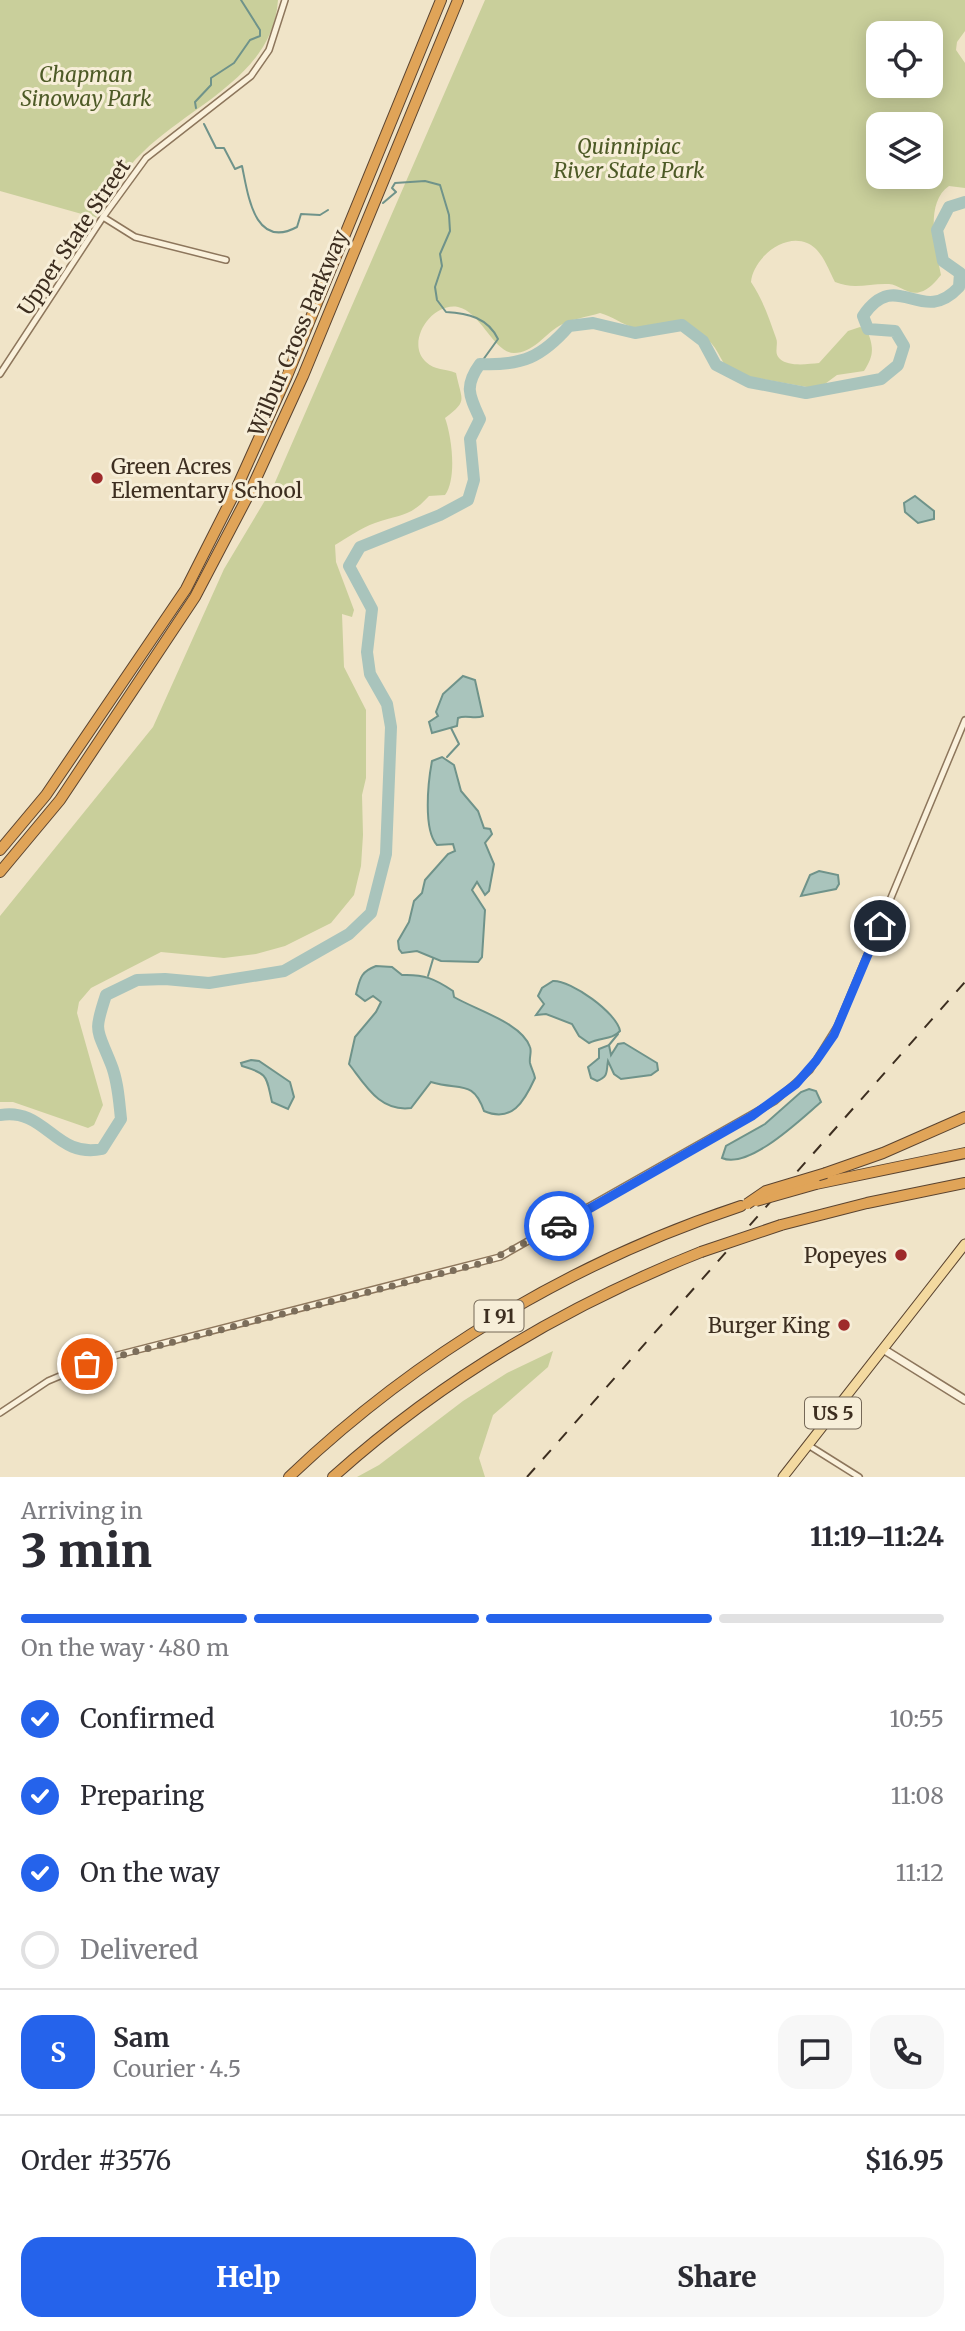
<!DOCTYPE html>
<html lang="en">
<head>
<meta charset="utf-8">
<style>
  :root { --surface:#fff; --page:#f7f7f7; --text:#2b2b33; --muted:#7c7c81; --line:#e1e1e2; --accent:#2563eb }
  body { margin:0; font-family:Merriweather,serif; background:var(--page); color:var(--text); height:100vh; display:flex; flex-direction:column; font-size:26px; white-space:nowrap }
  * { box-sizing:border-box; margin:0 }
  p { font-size:23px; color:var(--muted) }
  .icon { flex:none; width:38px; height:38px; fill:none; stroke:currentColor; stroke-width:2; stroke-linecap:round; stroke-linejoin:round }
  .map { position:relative; height:1477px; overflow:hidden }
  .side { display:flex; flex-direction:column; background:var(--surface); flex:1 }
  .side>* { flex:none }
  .controls { position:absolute; left:866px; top:21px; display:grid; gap:14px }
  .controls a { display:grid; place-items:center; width:77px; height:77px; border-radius:14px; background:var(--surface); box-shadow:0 4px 18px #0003; font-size:35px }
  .pin { position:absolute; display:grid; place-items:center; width:60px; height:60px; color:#fff; margin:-30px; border:4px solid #fff; border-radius:50%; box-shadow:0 2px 7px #0007 }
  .courier { position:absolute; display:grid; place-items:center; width:70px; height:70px; margin:-35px; border:5px solid #2563eb; border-radius:50%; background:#fff; color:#222; box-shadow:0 2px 9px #0007 }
  .head em { font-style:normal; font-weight:800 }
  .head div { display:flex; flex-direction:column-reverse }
  .head { display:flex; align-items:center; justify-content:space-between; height:119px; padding:0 21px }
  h1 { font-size:46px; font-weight:800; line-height:52px }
  .bar { display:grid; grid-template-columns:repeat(4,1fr); gap:10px 7px; align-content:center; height:84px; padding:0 21px }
  .bar i { height:9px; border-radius:5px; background:var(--line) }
  .bar .on { background:var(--accent) }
  .bar p { grid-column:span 4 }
  .line { display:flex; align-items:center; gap:18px; padding:0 21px; border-top:2px solid var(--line) }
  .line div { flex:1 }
  .round { display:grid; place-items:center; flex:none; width:74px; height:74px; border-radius:21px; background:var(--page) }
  ol { padding:0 21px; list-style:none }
  li { display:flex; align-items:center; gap:21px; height:77px }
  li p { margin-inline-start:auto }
  li .icon { padding:7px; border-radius:50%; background:var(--accent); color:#fff; stroke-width:4 }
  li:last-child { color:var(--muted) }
  li i { width:38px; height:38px; border:4px solid var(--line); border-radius:50% }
  .primary-button { display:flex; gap:14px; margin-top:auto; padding:14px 21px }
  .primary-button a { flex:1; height:80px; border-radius:21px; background:var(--accent); color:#fff; font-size:28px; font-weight:800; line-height:80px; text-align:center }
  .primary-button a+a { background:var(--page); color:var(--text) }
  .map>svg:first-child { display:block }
</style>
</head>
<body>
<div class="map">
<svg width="965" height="1477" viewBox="0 0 965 1477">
  <rect width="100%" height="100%" fill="#f0e4c8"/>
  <g fill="#c9cf9b" fill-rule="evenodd">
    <path d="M0 0H278C273 76 191 105 143 152 123 170 110 195 96 218L0 191Z"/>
    <path d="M485 0H965V31L957 42 956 50 965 63V188L949 186C924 203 936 250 941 275 936 281 929 290 920 292 909 296 900 285 889 284 870 283 854 290 835 282 828 269 822 249 807 243 783 233 753 259 751 282 763 300 769 318 776 338 779 345 773 353 780 359 789 367 808 364 819 363L848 331 860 327 867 330C874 348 874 355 864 371L837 375 818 389 734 374C721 365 719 349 708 340 680 316 664 334 635 328 623 325 612 316 600 313 587 317 571 319 559 326 544 335 533 353 514 353 494 353 481 312 458 307 431 302 405 343 426 362 435 371 445 368 456 373 462 402 468 400 445 418 452 437 457 479 445 495L429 496C409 518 400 514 375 523 361 528 347 538 335 545L336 562 354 610 352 617 342 614 344 667 366 710V778L362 795 363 835 361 866 354 895 331 923 285 946 256 954 224 958 161 952 91 988 79 1002 77 1013 103 1105 94 1125 88 1128 13 1102H0V916L153 727 224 569 273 487ZM931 33V86H878V33ZM931 124V177H878V124Z"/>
    <path d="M553 1351 548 1367 493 1415 479 1458 485 1477H357L379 1465 463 1401 507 1373Z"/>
  </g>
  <g fill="#a9c4bc" stroke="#6f938a" stroke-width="2">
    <path d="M915 496 934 511V519L918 523 905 512 904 503Z"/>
    <path d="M463 676 475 680 483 716C474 720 467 714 458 718L457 726 432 733 429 722 438 716 436 712 443 694Z"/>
    <path d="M442 757 454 765 461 791 478 811 484 828 490 829 492 834 485 843 494 864 489 891 485 895 477 882 472 890 485 910 482 957 478 962 441 961 417 951 402 953 399 949 398 941 409 922 414 901 422 893 425 880 448 854 455 851 453 844 437 845C423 830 428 782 432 761Z"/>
    <path d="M819 871 838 875 839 884 836 889 801 896 810 875Z"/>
    <path d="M376 966 392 967 402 975C424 974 435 979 453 991L454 997C476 1010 522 1023 530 1047 532 1052 529 1057 530 1063 531 1068 534 1072 535 1078 524 1102 512 1123 484 1111 473 1079 460 1091 431 1082L411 1108C380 1112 366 1086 349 1064L355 1037 376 1012 381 1002 373 996 365 1001 356 994C360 979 360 972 376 966Z"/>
    <path d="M553 981C571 980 617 1013 620 1031 612 1040 600 1037 589 1043L579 1036 572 1024 546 1014 536 1015 544 1004 538 996 542 988Z"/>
    <path d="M624 1043 657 1063 658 1070 651 1075 621 1079 614 1074 608 1061C606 1072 609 1076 597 1081L591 1078 588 1067 599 1058V1049L609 1045 611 1055 618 1044Z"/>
    <path d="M251 1060 259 1061 290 1082 294 1097 288 1109 272 1102C266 1078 270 1074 242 1066L241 1063Z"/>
    <path d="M809 1089 816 1091 821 1102C802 1118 749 1170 722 1158L726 1146 765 1124 801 1092Z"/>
  </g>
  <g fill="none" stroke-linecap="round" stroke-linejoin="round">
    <g stroke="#6f938a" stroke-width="2">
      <path d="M196 108 195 102 211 85V78L234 63 250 40 260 36V30L241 0"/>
      <path d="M204 124 216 148H224L235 169 242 166C248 194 254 250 297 227L301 214 320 215 328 210"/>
      <path d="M383 203 396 192 392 188 395 183 425 181 440 185 449 215 450 231 440 254 442 266 435 287 437 300 446 312C468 313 488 318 498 339L480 364"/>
      <path d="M447 757 459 744 451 728"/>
      <path d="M428 976 433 959"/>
      <path d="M609 1045 618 1034"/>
    </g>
    <path stroke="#a9c4bc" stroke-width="12" d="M0 1115C46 1107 55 1159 102 1149L121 1119C119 1101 118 1081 111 1064 97 1028 93 1034 106 995L137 980 165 979 209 983 284 971 349 934 371 913 386 854 391 727 387 704 370 674 367 652 372 609 349 566 360 547 440 515 468 500 474 480 470 439 480 419C469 395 464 386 480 364 522 366 542 357 569 326L593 323 635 333 682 325 703 341 716 365 749 382 806 393 881 379 898 365 904 346 895 331 868 329 863 316C897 266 921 328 959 287L960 273 943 261 937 230 949 207 965 202"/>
    <g stroke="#8d765c" stroke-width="8">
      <g id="minor">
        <path d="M103 217 135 237 226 260"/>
        <path d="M0 374 103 217 146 158 251 76 269 50 285 0"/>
        <path d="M0 1413 48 1381 98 1360 500 1257 775 1101 810 1070 838 1025 965 720"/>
        <path d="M808 1445 859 1477"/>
      </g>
    </g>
    <g stroke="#8d765c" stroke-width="10">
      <path id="tertiary" d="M883 1349 965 1400"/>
    </g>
    <g stroke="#5b4430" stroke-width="11">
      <path id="primary" d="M783 1477 965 1244"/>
    </g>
    <g stroke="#5b4430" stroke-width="12">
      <g id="motorway">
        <path d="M0 850 46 795 186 589 233 496 287 376 441 0"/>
        <path d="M0 872 60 800 195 597 249 494 303 376 458 0"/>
        <path d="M826 1173 883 1153 965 1117"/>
        <path d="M816 1184 965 1153"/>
        <path d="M781 1225 867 1203 965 1183"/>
        <path d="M289 1477C418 1354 572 1262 741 1206"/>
        <path d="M333 1477C441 1380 565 1306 701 1252"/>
      </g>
    </g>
    <use href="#minor" stroke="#faf1dc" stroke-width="5"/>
    <use href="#tertiary" stroke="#faf1dc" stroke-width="7"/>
    <use href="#primary" stroke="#f3d9a0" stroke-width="9"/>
    <use href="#motorway" stroke="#e0a458" stroke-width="10"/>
    <path stroke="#3d2e20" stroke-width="2" stroke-dasharray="12 12" stroke-linecap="butt" d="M527 1477 965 982"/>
    <g stroke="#5b4430" stroke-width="12" stroke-linecap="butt">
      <g id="motorway-bridge">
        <path d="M756 1201 816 1184"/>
        <path d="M747 1204 766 1191 826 1173"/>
        <path d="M701 1252 781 1225"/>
      </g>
    </g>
    <use href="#motorway-bridge" stroke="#e0a458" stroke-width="10"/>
  </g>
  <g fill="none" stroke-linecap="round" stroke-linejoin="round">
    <path stroke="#7c6e5b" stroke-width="7" stroke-dasharray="0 12.6" d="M87 1364 486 1262 559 1226"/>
    <path stroke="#2563eb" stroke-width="9" d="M559 1226 752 1116 796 1084 816 1061 834 1035 880 926"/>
  </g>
  <g fill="#9e2a2b" stroke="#f7eed8" stroke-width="2.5">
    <circle cx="97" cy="478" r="7"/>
    <circle cx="901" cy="1255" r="7"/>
    <circle cx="844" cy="1325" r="7"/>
  </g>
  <g text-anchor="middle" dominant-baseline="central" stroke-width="6" stroke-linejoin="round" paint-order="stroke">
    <g fill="#f7eed8" stroke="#756857" stroke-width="2">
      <rect x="474.5" y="1300.5" width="49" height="31" rx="5"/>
      <rect x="805" y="1397.5" width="56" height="31" rx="5"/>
    </g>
    <g font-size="19" font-weight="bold" fill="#3d2e20">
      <text x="499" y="1316">I 91</text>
      <text x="833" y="1413">US 5</text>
    </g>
    <g font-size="21" font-style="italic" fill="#4d5a26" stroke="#f7eed8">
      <text x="86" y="74">Chapman<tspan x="86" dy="24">Sinoway Park</tspan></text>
      <text x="629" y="146">Quinnipiac<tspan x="629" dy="24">River State Park</tspan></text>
    </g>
    <g font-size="21" fill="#3d2e20" stroke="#f7eed8">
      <text transform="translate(74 237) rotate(-56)">Upper State Street</text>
      <text transform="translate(298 333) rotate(-67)">Wilbur Cross Parkway</text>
    </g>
    <g font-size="21" fill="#3d2e20" stroke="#f7eed8" text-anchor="end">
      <text x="111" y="466" text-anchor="start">Green Acres<tspan x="111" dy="24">Elementary School</tspan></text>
      <text x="887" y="1255">Popeyes</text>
      <text x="830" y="1325">Burger King</text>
    </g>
  </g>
</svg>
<div class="controls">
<a><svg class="icon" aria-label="locate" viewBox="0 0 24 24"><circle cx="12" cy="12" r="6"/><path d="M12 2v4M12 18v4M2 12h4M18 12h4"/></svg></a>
<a><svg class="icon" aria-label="layers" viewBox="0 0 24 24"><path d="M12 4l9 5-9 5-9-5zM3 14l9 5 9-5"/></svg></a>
</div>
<div class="pin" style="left:87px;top:1364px;background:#ea580c"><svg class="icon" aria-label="bag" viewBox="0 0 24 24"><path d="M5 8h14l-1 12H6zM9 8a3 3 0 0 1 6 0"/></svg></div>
<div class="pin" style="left:880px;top:926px;background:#1f2937"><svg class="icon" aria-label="home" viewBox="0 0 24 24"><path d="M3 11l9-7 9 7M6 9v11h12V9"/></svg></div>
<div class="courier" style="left:559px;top:1226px"><svg class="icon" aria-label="car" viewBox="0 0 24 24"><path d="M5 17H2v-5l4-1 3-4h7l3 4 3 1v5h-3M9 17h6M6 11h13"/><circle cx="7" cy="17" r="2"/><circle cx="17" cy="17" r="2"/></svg></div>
</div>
<section class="side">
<div class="head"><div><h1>3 min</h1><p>Arriving in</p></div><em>11:19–11:24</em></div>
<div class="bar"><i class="on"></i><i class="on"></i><i class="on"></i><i></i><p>On the way · 480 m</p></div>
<ol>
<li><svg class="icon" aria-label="check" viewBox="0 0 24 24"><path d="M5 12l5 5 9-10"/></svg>Confirmed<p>10:55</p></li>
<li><svg class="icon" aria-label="check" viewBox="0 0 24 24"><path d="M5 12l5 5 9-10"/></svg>Preparing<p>11:08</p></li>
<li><svg class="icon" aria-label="check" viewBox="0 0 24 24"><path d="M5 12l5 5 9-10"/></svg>On the way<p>11:12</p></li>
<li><i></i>Delivered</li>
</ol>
<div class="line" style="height:126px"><b class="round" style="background:var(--accent);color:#fff">S</b><div><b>Sam</b><p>Courier · 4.5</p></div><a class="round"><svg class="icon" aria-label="chat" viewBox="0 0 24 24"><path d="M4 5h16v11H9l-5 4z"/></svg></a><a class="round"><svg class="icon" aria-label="phone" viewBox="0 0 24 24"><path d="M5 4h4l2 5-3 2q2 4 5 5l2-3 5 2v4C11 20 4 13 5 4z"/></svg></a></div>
<div class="line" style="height:91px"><div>Order #3576</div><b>$16.95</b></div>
<div class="primary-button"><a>Help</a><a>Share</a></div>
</section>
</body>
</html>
